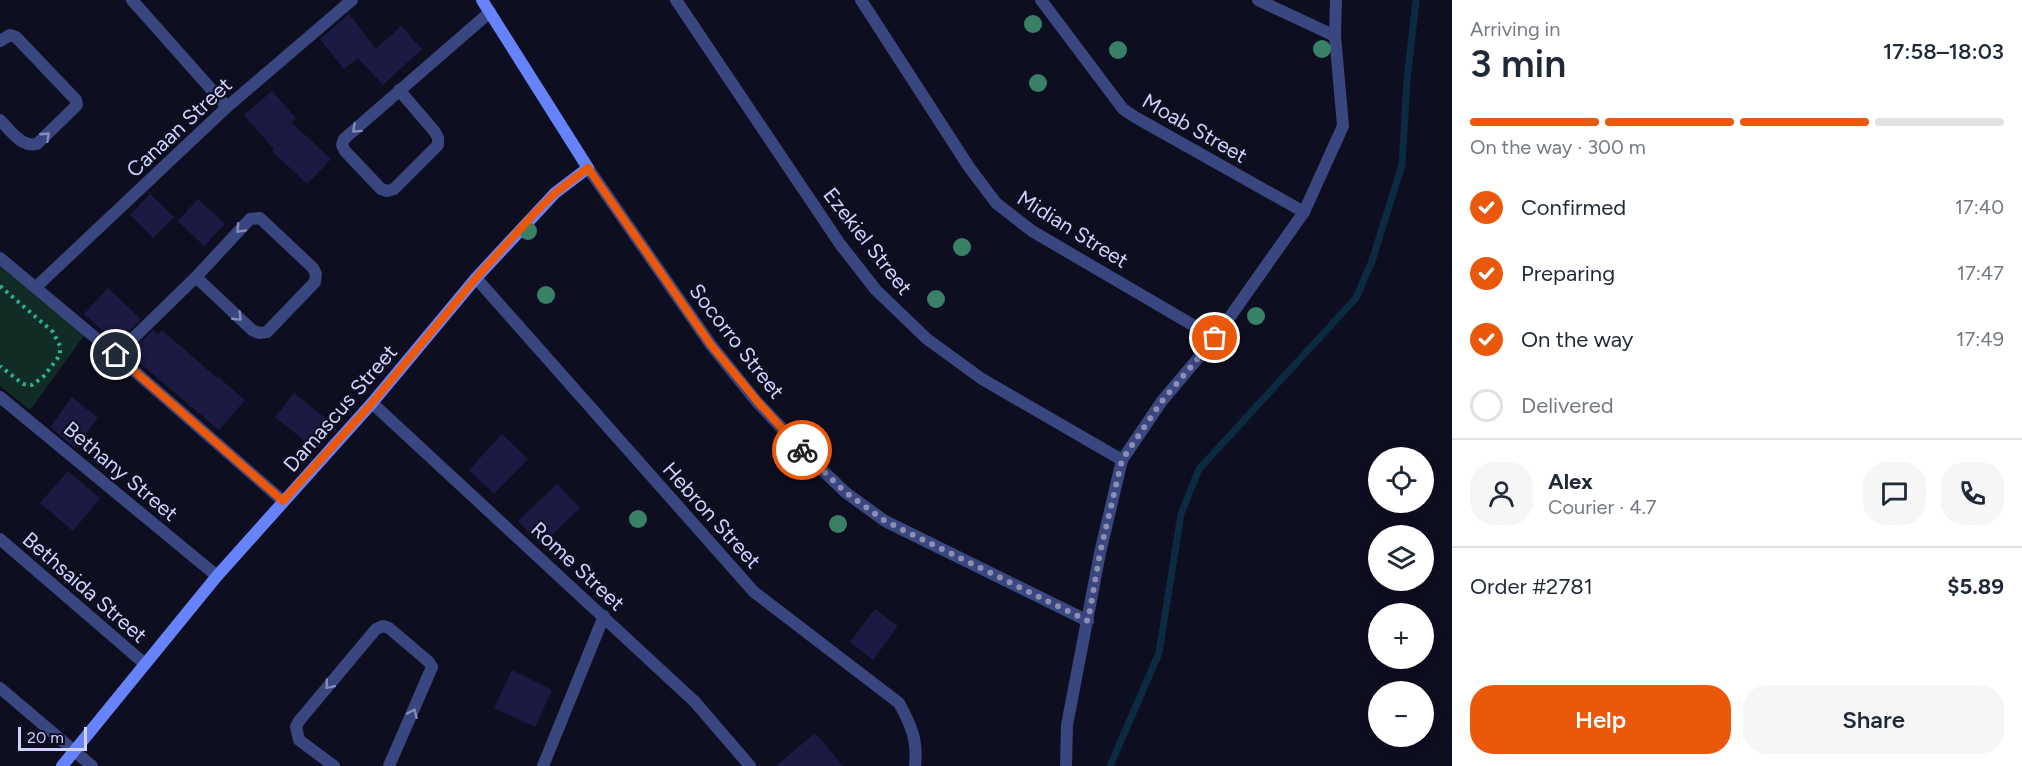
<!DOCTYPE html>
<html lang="en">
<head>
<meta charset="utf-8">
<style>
  :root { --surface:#fff; --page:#f6f6f7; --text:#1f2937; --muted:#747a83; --line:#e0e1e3; --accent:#ea580c }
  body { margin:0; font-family:Figtree,sans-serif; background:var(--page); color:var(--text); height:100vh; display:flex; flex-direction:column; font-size:22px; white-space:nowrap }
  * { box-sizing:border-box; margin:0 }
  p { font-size:20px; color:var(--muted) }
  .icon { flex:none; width:33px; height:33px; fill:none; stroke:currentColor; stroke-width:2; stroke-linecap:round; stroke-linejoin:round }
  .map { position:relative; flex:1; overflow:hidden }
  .side { display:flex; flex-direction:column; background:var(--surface); width:570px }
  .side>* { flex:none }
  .buttons { position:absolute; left:1368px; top:447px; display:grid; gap:12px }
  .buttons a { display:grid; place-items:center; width:66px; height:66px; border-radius:50%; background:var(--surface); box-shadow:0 3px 15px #0003; font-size:30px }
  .scale { position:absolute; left:18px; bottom:15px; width:69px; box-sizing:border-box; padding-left:6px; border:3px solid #cfd3fe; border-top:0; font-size:16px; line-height:21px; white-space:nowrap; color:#cfd3fe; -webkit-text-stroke:4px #0e0e21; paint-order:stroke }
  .pin { position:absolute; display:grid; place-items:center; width:51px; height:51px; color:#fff; margin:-26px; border:3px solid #fff; border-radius:50%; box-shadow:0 2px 6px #0007 }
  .courier { position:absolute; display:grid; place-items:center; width:60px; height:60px; margin:-30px; border:4px solid #ea580c; border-radius:50%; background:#fff; color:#222; box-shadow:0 2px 8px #0007 }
  .overview em { font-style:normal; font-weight:600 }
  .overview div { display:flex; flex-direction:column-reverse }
  .overview { display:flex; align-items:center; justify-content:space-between; height:102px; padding:0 18px }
  h1 { font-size:39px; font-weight:600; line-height:45px }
  .bar { display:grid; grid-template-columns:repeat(4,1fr); gap:9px 6px; align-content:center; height:72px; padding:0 18px }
  .bar i { height:8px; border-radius:4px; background:var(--line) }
  .bar .current { background:var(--accent) }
  .bar p { grid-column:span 4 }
  .line { display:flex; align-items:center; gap:15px; padding:0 18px; border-top:2px solid var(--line) }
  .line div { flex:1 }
  .round { display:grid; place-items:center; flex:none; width:63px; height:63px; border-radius:24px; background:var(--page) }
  ol { padding:0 18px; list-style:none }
  li { display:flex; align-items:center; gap:18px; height:66px }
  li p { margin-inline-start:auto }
  li .icon { padding:6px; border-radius:50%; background:var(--accent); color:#fff; stroke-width:4 }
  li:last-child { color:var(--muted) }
  li i { width:33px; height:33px; border:3px solid var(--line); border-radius:50% }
  .button { display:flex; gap:12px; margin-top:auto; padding:12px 18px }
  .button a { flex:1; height:69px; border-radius:24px; background:var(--accent); color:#fff; font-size:24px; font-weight:600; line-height:69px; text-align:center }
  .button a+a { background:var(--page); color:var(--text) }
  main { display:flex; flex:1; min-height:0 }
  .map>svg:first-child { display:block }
</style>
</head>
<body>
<main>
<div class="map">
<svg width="1452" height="766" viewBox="0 0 1452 766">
  <rect width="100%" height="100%" fill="#0e0e21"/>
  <path fill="#112b25" d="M0 262 86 333 30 410 0 386Z"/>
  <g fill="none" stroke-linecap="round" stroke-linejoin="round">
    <path stroke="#0c2b42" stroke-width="7" d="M1110 766 1159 653 1181 514 1199 469 1356 298 1372 261 1402 165 1407 80 1416 0"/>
  </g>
  <g fill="#1a1a42">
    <path d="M349 14 376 49 401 26 422 49 383 85 358 58 344 69 320 39Z"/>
    <path d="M272 91 296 118 291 122 331 159 307 184 272 151 274 149 244 115Z"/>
    <path d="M150 194 174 217 153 238 130 215Z"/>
    <path d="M198 199 225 224 204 246 178 221Z"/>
    <path d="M108 288 141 319 117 343 84 314Z"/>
    <path d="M153 330 158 335 162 330 217 378 218 377 245 400 219 430 129 354Z"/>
    <path d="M294 393 330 422 311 446 275 417Z"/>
    <path d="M72 397 98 418 75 448 50 427Z"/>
    <path d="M502 434 528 459 494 494 469 470Z"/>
    <path d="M68 471 100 498 73 531 40 503Z"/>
    <path d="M557 484 580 508 541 545 518 521Z"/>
    <path d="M875 609 898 626 873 660 850 642Z"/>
    <path d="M512 670 552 690 535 727 494 708Z"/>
    <path d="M815 733 843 766H776Z"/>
  </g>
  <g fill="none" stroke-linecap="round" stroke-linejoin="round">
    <path stroke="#30b18e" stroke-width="4" stroke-dasharray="3 4.5" stroke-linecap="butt" d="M0 286 53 332 60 346V355L44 376 32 385 23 384 0 366"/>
    <g stroke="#39467f" stroke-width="12">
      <path d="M132 0 227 107"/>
      <path d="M676 0 840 244 876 290 927 339 982 379 1122 460"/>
      <path d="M861 0 969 167 996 203 1032 231 1215 338"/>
      <path d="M1041 0 1123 109 1135 117 1304 212"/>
      <path d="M1258 0 1335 36"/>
      <path d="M0 41 10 35 16 37 76 100 77 105 37 144C22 148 10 130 0 120"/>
      <path d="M399 90 435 132 438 138V145L394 189 387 191 381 189 345 151 342 145 344 139 490 12"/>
      <path d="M588 168 711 345 757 402 811 459 845 492 885 521 1088 621"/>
      <path d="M0 258 116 355 283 501"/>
      <path d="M476 278 754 592 899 703C911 725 918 740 915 766"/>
      <path d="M36 287 227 107 352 0"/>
      <path d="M116 355 196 277 250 219 260 218 313 268 316 274 315 282 267 332 259 333 252 330 196 277"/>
      <path d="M0 397 217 576"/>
      <path d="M372 403 695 702 750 766"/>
      <path d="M0 539 145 664"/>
      <path d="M0 688 92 766"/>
      <path d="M334 766 299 740 296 727 299 721 376 629 383 626 389 628 429 662 432 667 389 766"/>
      <path d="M543 766 604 616"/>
      <path d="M1066 766 1067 725 1100 553 1122 460 1162 401 1215 338 1304 212 1343 126 1335 36 1336 0"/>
    </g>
    <path stroke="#6783fc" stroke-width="12" d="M62 766 217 576 372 403 476 278 555 193 588 168 482 0"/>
  </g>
  <g fill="#398067">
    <circle cx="1033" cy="24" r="9"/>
    <circle cx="1322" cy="49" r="9"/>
    <circle cx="1118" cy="50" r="9"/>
    <circle cx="1038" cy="83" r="9"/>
    <circle cx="528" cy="231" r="9"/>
    <circle cx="962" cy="247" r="9"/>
    <circle cx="546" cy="295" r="9"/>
    <circle cx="936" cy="299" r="9"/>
    <circle cx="1256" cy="316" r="9"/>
    <circle cx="638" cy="519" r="9"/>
    <circle cx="838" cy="524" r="9"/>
  </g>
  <defs><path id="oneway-chevron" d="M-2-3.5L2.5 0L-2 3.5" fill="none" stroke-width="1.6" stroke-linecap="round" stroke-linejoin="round" transform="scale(1.5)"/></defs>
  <g stroke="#848cbe">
    <use href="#oneway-chevron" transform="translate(356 129) rotate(138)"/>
    <use href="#oneway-chevron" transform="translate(46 136) rotate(-43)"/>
    <use href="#oneway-chevron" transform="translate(240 229) rotate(133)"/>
    <use href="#oneway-chevron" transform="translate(238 317) rotate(44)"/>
    <use href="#oneway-chevron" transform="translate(329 685) rotate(130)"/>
    <use href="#oneway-chevron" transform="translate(413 713) rotate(-66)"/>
  </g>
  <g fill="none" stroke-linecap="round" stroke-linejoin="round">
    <path stroke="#8b8eb1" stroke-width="6" stroke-dasharray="0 10.8" d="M802 450 845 492 885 521 1088 621 1100 553 1122 460 1162 401 1215 338"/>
    <path stroke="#ea580c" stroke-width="8" d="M116 355 283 501 372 403 476 278 532 216 555 193 588 168 711 345 758 402 802 450"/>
  </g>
  <g text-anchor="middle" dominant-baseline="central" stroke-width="4.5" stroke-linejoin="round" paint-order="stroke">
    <g font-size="21" fill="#cfd3fe" stroke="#0e0e21">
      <text transform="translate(179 127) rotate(-43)">Canaan Street</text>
      <text transform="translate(1195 128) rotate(30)">Moab Street</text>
      <text transform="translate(1073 229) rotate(32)">Midian Street</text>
      <text transform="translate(868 241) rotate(52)">Ezekiel Street</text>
      <text transform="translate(737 341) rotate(52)">Socorro Street</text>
      <text transform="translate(340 408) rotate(-49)">Damascus Street</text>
      <text transform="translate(121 471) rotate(40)">Bethany Street</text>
      <text transform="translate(712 515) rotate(48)">Hebron Street</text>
      <text transform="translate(578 566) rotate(43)">Rome Street</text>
      <text transform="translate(85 587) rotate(41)">Bethsaida Street</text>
    </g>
  </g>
</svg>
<div class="buttons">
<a><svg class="icon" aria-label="locate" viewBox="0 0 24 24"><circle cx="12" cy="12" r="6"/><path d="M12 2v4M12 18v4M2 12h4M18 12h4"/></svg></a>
<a><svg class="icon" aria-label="layers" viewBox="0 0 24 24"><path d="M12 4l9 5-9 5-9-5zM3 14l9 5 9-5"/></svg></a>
<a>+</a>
<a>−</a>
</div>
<div class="scale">20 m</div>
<div class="pin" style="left:1215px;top:338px;background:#ea580c"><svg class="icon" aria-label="bag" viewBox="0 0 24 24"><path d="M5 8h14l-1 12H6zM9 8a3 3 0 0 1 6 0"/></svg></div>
<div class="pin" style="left:116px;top:355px;background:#1f2937"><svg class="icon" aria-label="home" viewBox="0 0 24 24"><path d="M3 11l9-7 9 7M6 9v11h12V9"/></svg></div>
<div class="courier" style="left:802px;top:450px"><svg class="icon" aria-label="bike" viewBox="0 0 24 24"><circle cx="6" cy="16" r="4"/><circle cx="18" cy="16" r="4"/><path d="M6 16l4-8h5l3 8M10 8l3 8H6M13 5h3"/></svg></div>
</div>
<section class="side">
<div class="overview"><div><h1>3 min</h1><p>Arriving in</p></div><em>17:58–18:03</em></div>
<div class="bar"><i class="current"></i><i class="current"></i><i class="current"></i><i></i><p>On the way · 300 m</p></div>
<ol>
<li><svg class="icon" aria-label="check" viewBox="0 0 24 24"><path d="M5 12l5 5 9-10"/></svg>Confirmed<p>17:40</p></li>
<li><svg class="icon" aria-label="check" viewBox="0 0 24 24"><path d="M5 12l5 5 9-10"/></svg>Preparing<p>17:47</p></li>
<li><svg class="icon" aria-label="check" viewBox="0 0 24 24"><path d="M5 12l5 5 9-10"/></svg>On the way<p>17:49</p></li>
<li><i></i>Delivered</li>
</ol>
<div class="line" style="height:108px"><a class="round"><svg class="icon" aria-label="person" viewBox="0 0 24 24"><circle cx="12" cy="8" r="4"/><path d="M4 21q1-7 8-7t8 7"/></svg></a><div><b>Alex</b><p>Courier · 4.7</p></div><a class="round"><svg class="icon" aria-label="chat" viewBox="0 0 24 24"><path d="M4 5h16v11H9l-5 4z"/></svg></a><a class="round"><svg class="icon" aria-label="phone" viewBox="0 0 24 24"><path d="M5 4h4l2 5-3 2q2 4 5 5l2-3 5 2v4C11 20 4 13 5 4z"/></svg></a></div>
<div class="line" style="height:78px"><div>Order #2781</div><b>$5.89</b></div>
<div class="button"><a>Help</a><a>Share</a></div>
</section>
</main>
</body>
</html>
